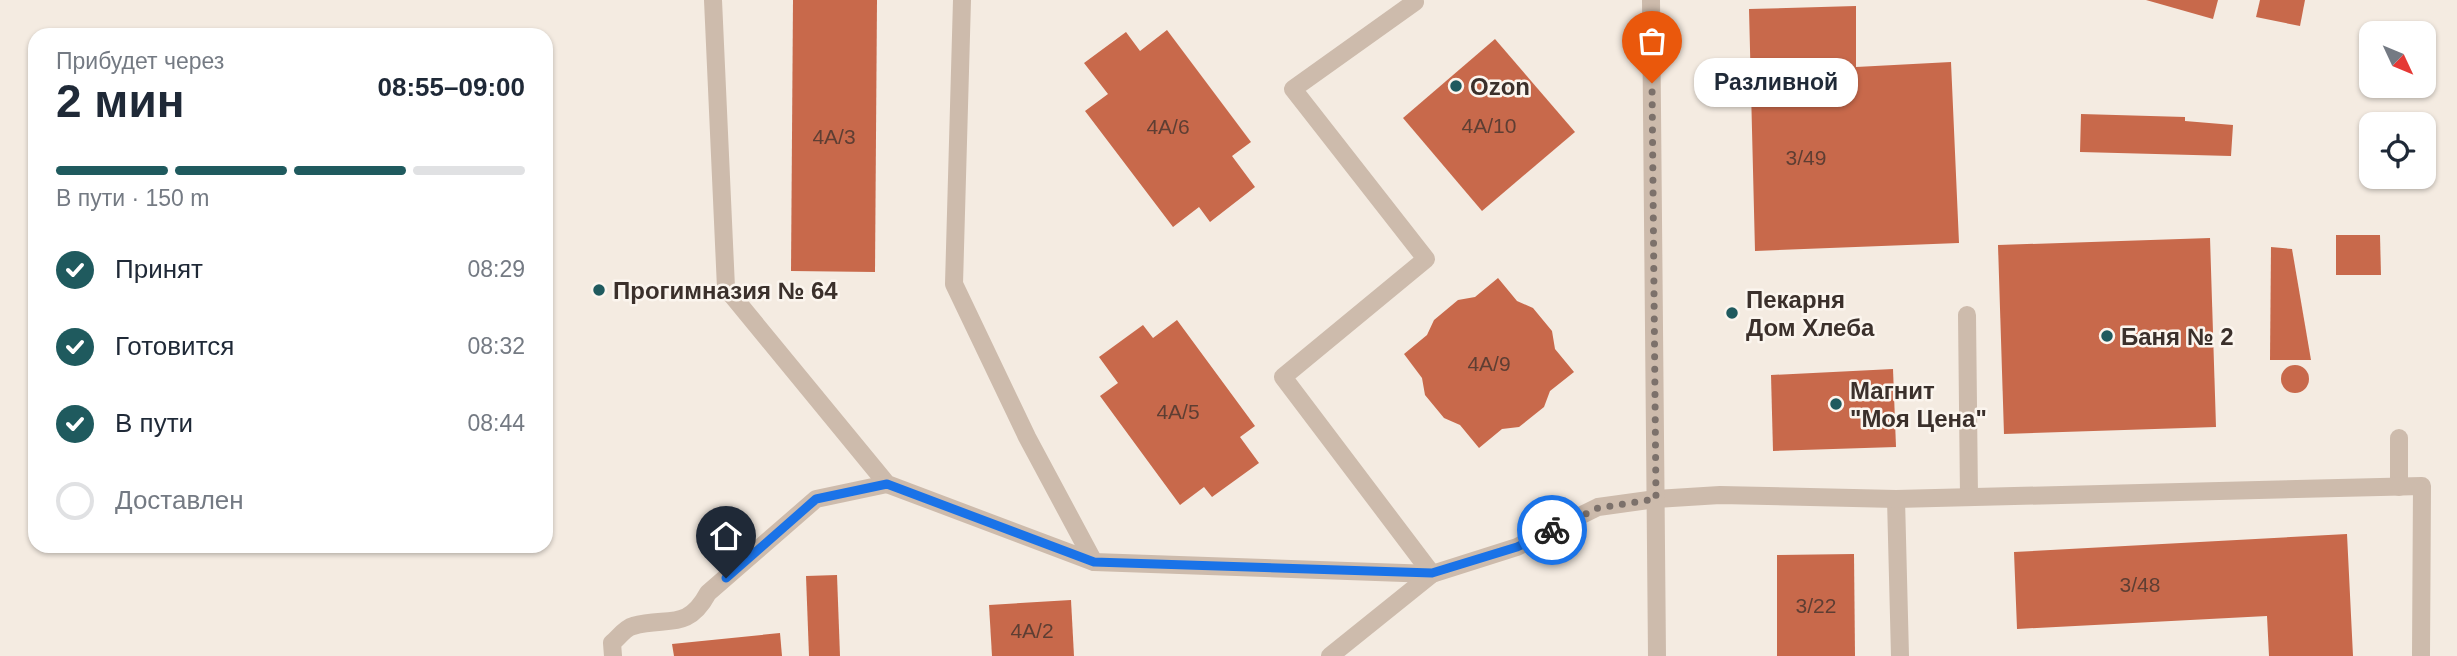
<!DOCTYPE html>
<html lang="ru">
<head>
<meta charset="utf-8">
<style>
  :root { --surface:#fff; --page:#f6f6f7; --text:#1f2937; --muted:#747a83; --line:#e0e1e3; --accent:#1f5a5e }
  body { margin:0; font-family:Arial,sans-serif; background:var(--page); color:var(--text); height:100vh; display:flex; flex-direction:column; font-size:26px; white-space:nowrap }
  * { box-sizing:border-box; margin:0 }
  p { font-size:23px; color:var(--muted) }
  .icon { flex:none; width:38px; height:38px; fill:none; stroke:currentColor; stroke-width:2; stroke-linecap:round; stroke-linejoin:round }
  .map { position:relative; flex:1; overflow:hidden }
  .panel { position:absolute; left:28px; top:28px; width:525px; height:525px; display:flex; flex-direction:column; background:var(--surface); border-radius:21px; box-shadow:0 2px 5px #0004 }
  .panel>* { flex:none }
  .needle { width:46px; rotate:134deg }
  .tools { position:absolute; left:2359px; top:21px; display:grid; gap:14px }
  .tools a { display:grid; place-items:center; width:77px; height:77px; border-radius:14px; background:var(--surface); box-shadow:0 2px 5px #0004; font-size:35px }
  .pin { position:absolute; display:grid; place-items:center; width:60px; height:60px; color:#fff; margin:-72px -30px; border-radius:50% 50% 50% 0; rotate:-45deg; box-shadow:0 0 7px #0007 }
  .pin .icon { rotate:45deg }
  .courier { position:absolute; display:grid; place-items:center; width:70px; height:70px; margin:-35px; border:5px solid #1a73e8; border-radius:50%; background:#fff; color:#222; box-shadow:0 2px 9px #0007 }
  .bubble { position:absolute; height:49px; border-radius:21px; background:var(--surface); box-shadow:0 2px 5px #0004; font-size:23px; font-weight:800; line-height:49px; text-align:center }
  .head em { font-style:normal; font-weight:800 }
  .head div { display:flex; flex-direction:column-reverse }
  .head { display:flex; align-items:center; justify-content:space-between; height:119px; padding:0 28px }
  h1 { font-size:46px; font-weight:800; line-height:52px }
  .bar { display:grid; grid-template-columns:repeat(4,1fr); gap:10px 7px; align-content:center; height:84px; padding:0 28px }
  .bar i { height:9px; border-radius:5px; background:var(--line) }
  .bar .active { background:var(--accent) }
  .bar p { grid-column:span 4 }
  ol { padding:0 28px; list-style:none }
  li { display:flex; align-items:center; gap:21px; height:77px }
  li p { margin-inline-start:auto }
  li .icon { padding:7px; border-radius:50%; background:var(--accent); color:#fff; stroke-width:4 }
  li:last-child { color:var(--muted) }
  li i { width:38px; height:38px; border:4px solid var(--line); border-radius:50% }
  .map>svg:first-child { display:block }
</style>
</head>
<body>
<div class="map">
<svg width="2457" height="656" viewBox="0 0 2457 656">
  <rect width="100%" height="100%" fill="#f4ebe1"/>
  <g fill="#c8694b">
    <path d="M793 0H877L875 272 791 271Z"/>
    <path d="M2146 0H2218L2213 19Z"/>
    <path d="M2260 0H2305L2300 26 2256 17Z"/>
    <path d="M1856 6V67L1951 62 1959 243 1755 251 1749 9Z"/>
    <path d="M1167 30 1251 142 1232 156 1255 187 1210 222 1199 207 1173 227 1085 111 1108 94 1084 63 1126 32 1140 51Z"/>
    <path d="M1495 39 1575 132 1482 211 1403 118Z"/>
    <path d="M2081 114 2185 117V121L2233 125 2231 156 2080 152Z"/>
    <path d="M2336 235H2380L2381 275H2336Z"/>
    <path d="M2210 238 2216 427 2004 434 1998 245Z"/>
    <path d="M2271 247 2292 249 2311 360H2270Z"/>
    <path d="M1498 278 1517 301 1533 308 1552 331 1555 349 1574 372 1550 391 1544 407 1519 427 1502 429 1479 448 1460 425 1444 418 1425 395 1422 378 1404 354 1427 335 1434 320 1458 300 1475 297Z"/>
    <path d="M1177 320 1255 426 1240 437 1259 463 1212 497 1204 487 1180 505 1100 396 1118 383 1099 357 1143 325 1153 338Z"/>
    <circle cx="2295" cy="379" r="14"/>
    <path d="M1893 369 1896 447 1773 451 1771 375Z"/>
    <path d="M2347 534 2353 656H2269L2267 616 2017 629 2014 552Z"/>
    <path d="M1854 554 1855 656H1777V555Z"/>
    <path d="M837 575 840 656H809L806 576Z"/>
    <path d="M1071 600 1074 656H992L989 605Z"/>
    <path d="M780 633 782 656H674L672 644Z"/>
  </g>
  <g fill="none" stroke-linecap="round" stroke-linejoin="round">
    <g stroke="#cdbbac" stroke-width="18">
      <path d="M713 0 726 288 887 484 1094 562 1432 574"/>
      <path d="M962 0 954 284 1027 437 1094 562"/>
      <path d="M1414 0 1415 2 1293 89 1426 259 1283 377 1432 574"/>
      <path d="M1967 315 1969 497"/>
      <path d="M2399 438V487"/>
      <path d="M1896 499 1900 656"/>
      <path d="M613 656 612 643C618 638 625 628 633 626 667 616 687 632 708 593L816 499 887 484"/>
      <path d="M1330 656 1432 574 1517 547 1598 507 1656 499 1720 495 1896 499 2422 486 2421 656"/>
    </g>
    <path stroke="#cdbbac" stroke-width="18" d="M1651 0 1657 656"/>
  </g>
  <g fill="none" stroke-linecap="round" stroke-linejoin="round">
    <path stroke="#7c716b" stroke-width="7" stroke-dasharray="0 12.6" d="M1552 530 1598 508 1656 499 1652 83"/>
    <path stroke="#1a73e8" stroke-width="9" d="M726 578 816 499 887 484 1094 562 1432 573 1517 547 1552 530"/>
  </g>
  <g fill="#1f5a5e" stroke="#fbf5ee" stroke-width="2.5">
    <circle cx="1456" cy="86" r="7"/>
    <circle cx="599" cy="290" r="7"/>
    <circle cx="1732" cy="313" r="7"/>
    <circle cx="2107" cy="336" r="7"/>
    <circle cx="1836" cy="404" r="7"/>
  </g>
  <g text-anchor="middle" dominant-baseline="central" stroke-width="5" stroke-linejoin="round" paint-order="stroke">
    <g font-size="21" fill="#5e3e33">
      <text x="1489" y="125">4А/10</text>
      <text x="1168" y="126">4А/6</text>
      <text x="834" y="136">4А/3</text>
      <text x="1806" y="157">3/49</text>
      <text x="1489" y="363">4А/9</text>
      <text x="1178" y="411">4А/5</text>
      <text x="2140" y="584">3/48</text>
      <text x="1816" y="605">3/22</text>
      <text x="1032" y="630">4А/2</text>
    </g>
    <g font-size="24" font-weight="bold" fill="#3b302b" stroke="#fbf5ee" text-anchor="start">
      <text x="1470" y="86">Ozon</text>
      <text x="613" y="290">Прогимназия № 64</text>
      <text x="1746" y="299">Пекарня<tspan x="1746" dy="28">Дом Хлеба</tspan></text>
      <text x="2121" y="336">Баня № 2</text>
      <text x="1850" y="390">Магнит<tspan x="1850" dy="28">"Моя Цена"</tspan></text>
    </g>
  </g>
</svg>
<div class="tools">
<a><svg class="needle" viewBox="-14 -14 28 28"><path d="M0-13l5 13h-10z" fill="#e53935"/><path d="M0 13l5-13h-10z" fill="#747a83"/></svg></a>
<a><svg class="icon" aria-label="locate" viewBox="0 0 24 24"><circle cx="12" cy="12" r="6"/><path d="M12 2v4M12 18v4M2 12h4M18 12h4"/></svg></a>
</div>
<div class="pin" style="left:1652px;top:83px;background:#ea580c"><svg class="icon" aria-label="bag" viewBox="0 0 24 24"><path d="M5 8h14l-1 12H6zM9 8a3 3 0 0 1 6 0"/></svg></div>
<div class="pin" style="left:726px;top:578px;background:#1f2937"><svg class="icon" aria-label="home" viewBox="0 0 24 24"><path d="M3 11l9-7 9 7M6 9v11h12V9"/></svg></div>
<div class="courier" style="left:1552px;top:530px"><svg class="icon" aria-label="bike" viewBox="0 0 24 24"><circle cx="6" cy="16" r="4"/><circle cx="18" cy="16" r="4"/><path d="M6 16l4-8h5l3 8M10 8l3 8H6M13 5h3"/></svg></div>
<div class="bubble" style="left:1694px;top:58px;width:164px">Разливной</div>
<section class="panel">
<div class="head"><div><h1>2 мин</h1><p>Прибудет через</p></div><em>08:55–09:00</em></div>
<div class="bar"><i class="active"></i><i class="active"></i><i class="active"></i><i></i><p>В пути · 150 m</p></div>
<ol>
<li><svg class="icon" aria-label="check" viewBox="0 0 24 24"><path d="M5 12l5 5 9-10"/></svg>Принят<p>08:29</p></li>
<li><svg class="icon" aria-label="check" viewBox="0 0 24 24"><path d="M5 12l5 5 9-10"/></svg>Готовится<p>08:32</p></li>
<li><svg class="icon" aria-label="check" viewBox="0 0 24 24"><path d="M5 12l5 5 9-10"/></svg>В пути<p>08:44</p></li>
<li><i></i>Доставлен</li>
</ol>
</section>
</div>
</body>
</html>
